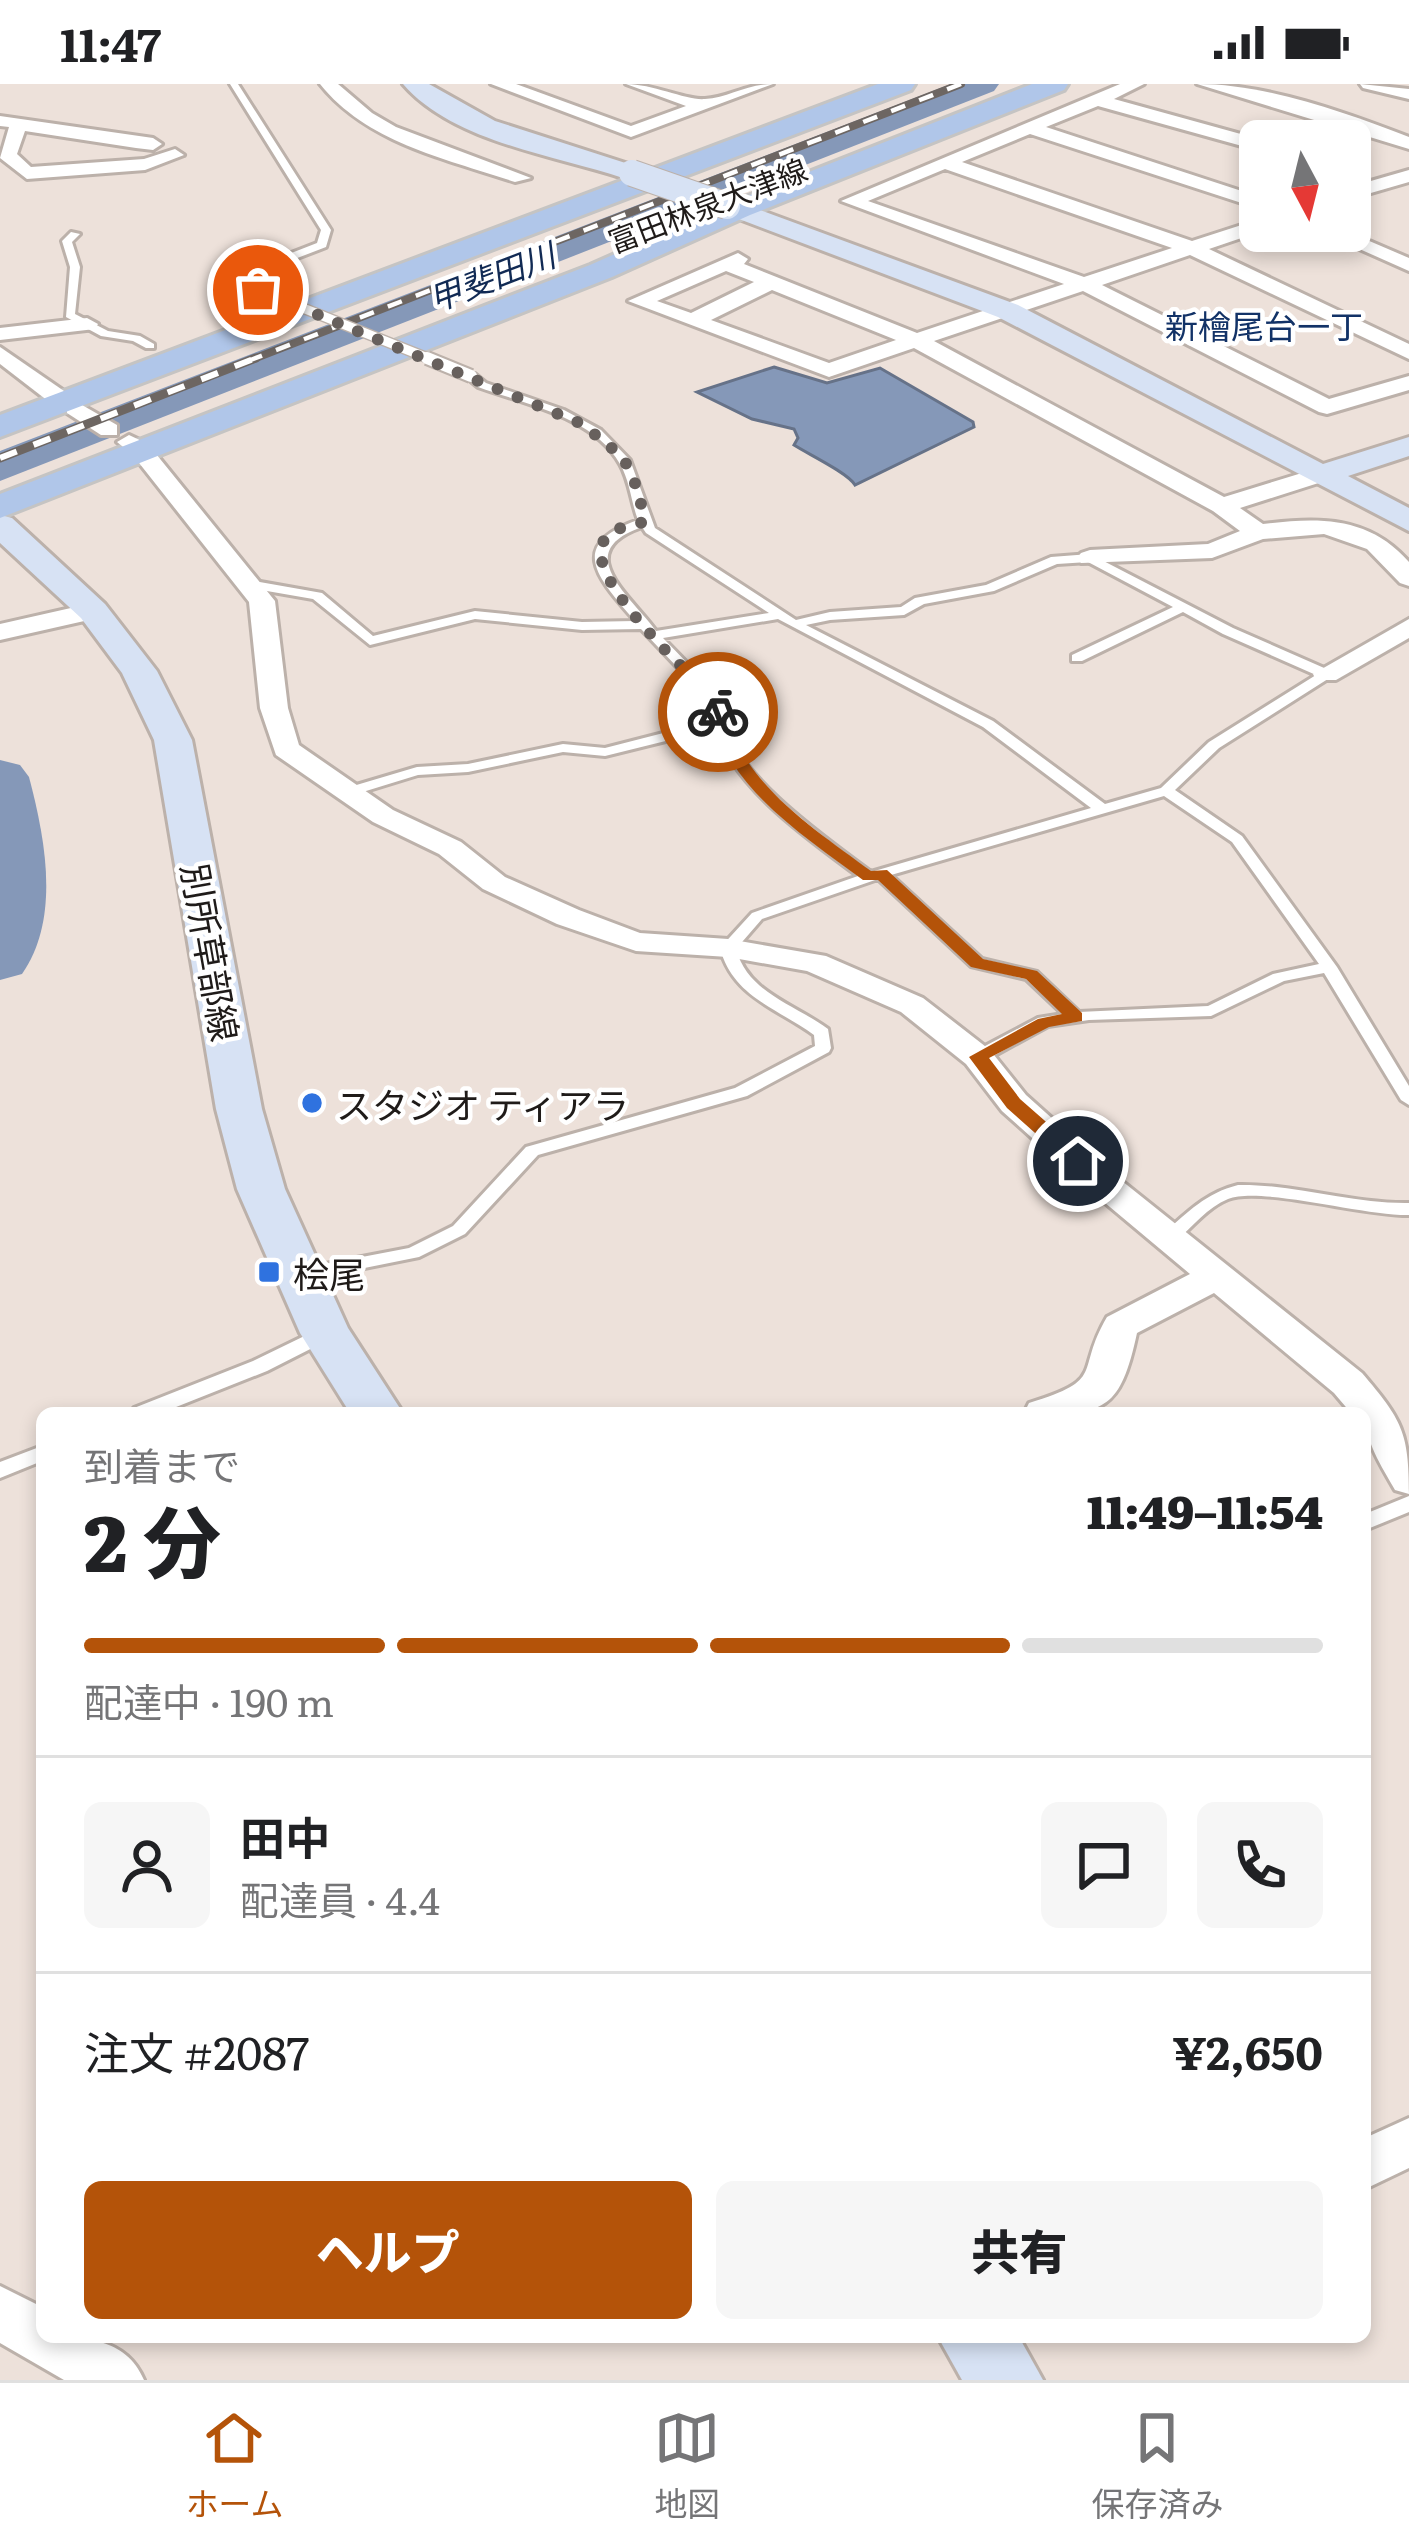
<!DOCTYPE html>
<html lang="ja">
<head>
<meta charset="utf-8">
<style>
  :root { --surface:#fff; --page:#f6f6f6; --text:#202124; --muted:#757577; --line:#e0e0e0; --accent:#b45309 }
  body { margin:0; font-family:Literata,"Noto Sans JP",serif; background:var(--page); color:var(--text); height:100vh; display:flex; flex-direction:column; font-size:45px; white-space:nowrap }
  * { box-sizing:border-box; margin:0 }
  p { font-size:39px; color:var(--muted) }
  .icon { flex:none; width:66px; height:66px; fill:none; stroke:currentColor; stroke-width:2; stroke-linecap:round; stroke-linejoin:round }
  .map { position:relative; flex:1; overflow:hidden }
  .side { position:absolute; left:36px; top:1323px; width:1335px; height:936px; display:flex; flex-direction:column; background:var(--surface); border-radius:18px; box-shadow:0 6px 18px #0003 }
  .side>* { flex:none }
  .needle { width:78px; rotate:173deg }
  .controls { position:absolute; left:1239px; top:36px; display:grid; gap:24px }
  .controls a { display:grid; place-items:center; width:132px; height:132px; border-radius:18px; background:var(--surface); box-shadow:0 6px 18px #0003; font-size:60px }
  .pin { position:absolute; display:grid; place-items:center; width:102px; height:102px; color:#fff; margin:-51px; border:6px solid #fff; border-radius:50%; box-shadow:0 3px 12px #0007 }
  .courier { position:absolute; display:grid; place-items:center; width:120px; height:120px; margin:-60px; border:9px solid #b45309; border-radius:50%; background:#fff; color:#222; box-shadow:0 3px 15px #0007 }
  .summary em { font-style:normal; font-weight:800 }
  .summary div { display:flex; flex-direction:column-reverse }
  .summary { display:flex; align-items:center; justify-content:space-between; height:204px; padding:0 48px }
  h1 { font-size:78px; font-weight:800; line-height:90px }
  .bar { display:grid; grid-template-columns:repeat(4,1fr); gap:18px 12px; align-content:center; height:144px; padding:0 48px }
  .bar i { height:15px; border-radius:9px; background:var(--line) }
  .bar .active { background:var(--accent) }
  .bar p { grid-column:span 4 }
  .line { display:flex; align-items:center; gap:30px; padding:0 48px; border-top:3px solid var(--line) }
  .line div { flex:1 }
  .round { display:grid; place-items:center; flex:none; width:126px; height:126px; border-radius:18px; background:var(--page) }
  .action { display:flex; gap:24px; margin-top:auto; padding:24px 48px }
  .action a { flex:1; height:138px; border-radius:18px; background:var(--accent); color:#fff; font-size:48px; font-weight:800; line-height:138px; text-align:center }
  .action a+a { background:var(--page); color:var(--text) }
  .status { display:flex; justify-content:space-between; align-items:center; height:84px; padding:0 60px; background:var(--surface); direction:ltr }
  .status svg { height:33px; fill:currentColor }
  .menu { display:flex; justify-content:space-around; align-items:center; height:168px; border-top:3px solid var(--line); background:var(--surface); font-size:33px; color:var(--muted) }
  .menu a { display:grid; justify-items:center; gap:6px }
  .menu .active { color:var(--accent) }
  .map>svg:first-child { display:block }
</style>
</head>
<body>
<div class="status"><b>11:47</b><svg viewBox="0 0 49 12"><path d="M0 12V9h3v3zM5 12V6h3v6zM10 12V3h3v9zM15 12V0h3v12zM26 1h20v11H26zM47 4h2v5h-2z"/></svg></div>
<div class="map">
<svg width="1409" height="2296" viewBox="0 0 1409 2296">
  <rect width="100%" height="100%" fill="#ede1da"/>
  <path fill="#8598b8" stroke="#667288" stroke-width="3" d="M774 283 827 299 880 284 973 338 974 343 855 401C848 389 808 370 794 361L798 354 794 345 752 335 697 308Z"/>
  <g fill="none" stroke-linecap="round" stroke-linejoin="round">
    <g fill="#8598b8" fill-rule="evenodd">
      <path d="M951 0H999L994 7 0 397V367Z"/>
      <path d="M0 676 20 681 29 693C45 754 61 834 22 890L0 896Z"/>
    </g>
    <g stroke="#bcb1aa" stroke-width="6">
      <g id="lane">
        <path d="M230 0H238L331 146 326 163 266 186 253 195 248 192 258 182 317 159 321 146Z"/>
        <path d="M71 148 80 150 72 158 80 183 75 230 108 247 140 252 154 260V264H146L133 257 101 252 66 233 70 183 62 157Z"/>
        <path d="M467 290H475L486 299 564 326 601 346 630 376 655 444 796 536 830 528 901 523 915 514 986 501 1051 473 1090 470 1233 544 1331 587V593L1219 664 1175 706 1242 752 1337 883 1409 1002V1021L1401 1016 1324 889 1284 897 1211 932 1089 936 1048 942 984 977H972L970 973 972 969 1038 934 1063 930 1026 895 971 882 878 795 762 835 736 865C748 909 794 920 828 945L831 964 829 968 747 1012 538 1071 465 1150 419 1173 300 1197 294 1196 291 1191 294 1186 409 1164 453 1142 526 1063 735 1004 815 962 814 951C777 924 733 913 720 864L752 829 858 792C803 751 741 709 714 645L605 672 563 668 468 688 418 691 353 711H343V705L417 683 468 680 563 660 605 664 714 636V622L641 545 582 546 475 535 370 561 313 515 244 503 243 500 249 496 322 509 373 552 475 527 582 538 635 537C599 495 565 461 638 436 631 418 630 397 620 380 594 333 525 320 478 303L467 294ZM642 443 646 449 769 529 656 547C630 511 570 468 642 443ZM1088 478 1173 523 1072 571V577H1082L1183 528 1223 550 1316 591 1209 658 1161 704 1105 720 993 637 806 541 830 536 904 531 924 520 994 507 1057 480ZM778 535 983 643 1091 724 871 788C831 758 734 691 727 640 727 634 728 627 728 621L663 554ZM1164 712 1232 758 1319 880 1273 890 1208 922 1079 928 1037 888 982 875 891 791Z"/>
        <path d="M1238 1101C1296 1100 1351 1120 1409 1119V1131C1365 1132 1260 1102 1228 1115 1208 1123 1192 1143 1176 1157H1164L1161 1153 1164 1149C1188 1128 1206 1109 1238 1101Z"/>
        <path d="M325 1242 332 1244 334 1249 332 1254 267 1287 161 1329H131L134 1324 253 1277Z"/>
        <path d="M42 1362V1377L0 1394V1378Z"/>
        <path d="M1409 1412V1428L1365 1446V1430Z"/>
      </g>
    </g>
    <g stroke="#bcb1aa" stroke-width="6">
      <g id="street">
        <path d="M320 0H338L372 29 396 43 531 94 515 98C447 75 367 59 320 0Z"/>
        <path d="M491 0H516L631 42 686 22 626 0C653 0 688 17 705 15 728 14 746 0 773 0L631 53Z"/>
        <path d="M1120 0H1144L1114 15 1266 57H1260V67L1098 22 1046 43 1260 113V125L1030 50 962 78 1192 157 1260 135 1262 147 1209 165 1409 260V275L1190 171 1102 201 1329 315 1409 292V306L1327 330 1319 328 1083 207 934 257 1224 413 1315 385H1331V395L1240 424 1263 440C1319 433 1369 432 1409 478V502L1400 499 1367 465 1324 450 1263 455 1212 474 1081 479 1077 474 1081 469 1090 466 1208 460 1240 447 1213 427 914 264 829 293 628 217 738 169 748 175 744 180 917 249 1064 200 841 117ZM945 85 1172 164 1084 193 868 117ZM726 187 754 198 691 229 657 217ZM772 206 896 256 829 279 711 236Z"/>
        <path d="M1197 0C1267 0 1344 28 1409 53V65Z"/>
        <path d="M1360 0 1409 5V15L1363 4Z"/>
        <path d="M0 32 153 54 162 60 153 66 136 64 25 47 17 70 31 83 144 75 175 65 184 71 145 86 27 95 0 74 9 43 0 42Z"/>
        <path d="M1409 86V98L1350 115V103Z"/>
        <path d="M1319 147H1346L1409 174V187Z"/>
        <path d="M87 234 98 240 95 245 0 256V244Z"/>
        <path d="M0 263 64 307V317H48L0 280Z"/>
        <path d="M75 317 117 341V351H101L67 329V319Z"/>
        <path d="M129 351 148 360 275 517 288 624 299 661 393 726 461 758 505 793 579 826 640 849 728 855 826 872 923 914 990 966 1026 1011 1122 1097 1362 1289C1402 1336 1409 1348 1409 1410L1395 1406C1381 1381 1365 1358 1365 1329H1351L1334 1309 1214 1209 1137 1249C1119 1333 1101 1329 1024 1329L1029 1319C1108 1295 1074 1289 1107 1233L1190 1190 1098 1113 1002 1027 966 980 901 928 807 887 728 873 636 867 557 840 483 805 439 770 373 738 276 671 260 624 249 518 132 370 117 358Z"/>
        <path d="M93 519 102 521 106 527 102 533 0 556V540Z"/>
        <path d="M1409 535V554L1336 596H1316L1313 590Z"/>
        <path d="M1409 2034V2084L1365 2105V2054Z"/>
        <path d="M0 2202 42 2223V2253C83 2253 126 2253 144 2296H64L0 2259Z"/>
      </g>
    </g>
    <g stroke="#bcb1aa" stroke-width="6">
      <g id="secondary">
        <path d="M403 0H429L495 37 641 84 645 89 632 97 623 94C554 71 453 58 403 0Z"/>
        <path d="M727 114 1018 221 1323 380 1409 353V372L1348 392 1409 424V447L998 233 718 127 714 122Z"/>
        <path d="M0 431 12 434 105 520 157 587 192 656 262 1025 285 1105 348 1244 403 1329H350L300 1249 237 1105 216 1025 154 656 122 589 81 534 0 459Z"/>
        <path d="M938 2253H1019L1043 2296H962Z"/>
      </g>
    </g>
    <g stroke="#c5c4c3" stroke-width="6">
      <g id="primary">
        <path d="M878 0H915L911 6 0 353V331Z"/>
        <path d="M1032 0H1068L1064 6 750 131 612 193 0 434V410L590 181 730 119Z"/>
      </g>
    </g>
    <use href="#lane" fill="#fff" fill-rule="evenodd"/>
    <use href="#street" fill="#fff" fill-rule="evenodd"/>
    <use href="#secondary" fill="#d7e2f4" fill-rule="evenodd"/>
    <use href="#primary" fill="#b0c6e9" fill-rule="evenodd"/>
    <g stroke="#6d6662" stroke-width="8">
      <path id="rail-far1" d="M248 277 961 0"/>
    </g>
    <g stroke="#6d6662" stroke-width="9">
      <path id="rail" d="M0 374 256 274"/>
    </g>
    <use href="#rail-far1" stroke="#fff" stroke-width="4.5" stroke-dasharray="15" stroke-linecap="butt"/>
    <use href="#rail" stroke="#fff" stroke-width="6" stroke-dasharray="18" stroke-linecap="butt"/>
    <g stroke="#bcb1aa" stroke-width="12" stroke-linecap="butt">
      <path id="lane-bridge-far1" d="M253 192 258 206 435 277"/>
    </g>
    <g stroke="#bcb1aa" stroke-width="16" stroke-linecap="butt">
      <path id="lane-bridge" d="M427 274 471 292"/>
    </g>
    <g stroke="#bcb1aa" stroke-width="28" stroke-linecap="butt">
      <path id="secondary-bridge" d="M632 89 727 122"/>
    </g>
    <use href="#lane-bridge-far1" stroke="#fff" stroke-width="9"/>
    <use href="#lane-bridge" stroke="#fff" stroke-width="12"/>
    <use href="#secondary-bridge" stroke="#d7e2f4" stroke-width="26"/>
  </g>
  <path fill="#b45309" d="M718 624 726 628C741 699 816 746 871 787L887 786 983 875 1037 887 1082 929V937L1049 943 989 974 1020 1015 1085 1072V1081H1071L1007 1024 969 973 1038 935 1062 930 1026 895 971 883 878 796H863C805 753 726 703 711 628Z"/>
  <g fill="none" stroke-linecap="round" stroke-linejoin="round">
    <path stroke="#67605d" stroke-width="12" stroke-dasharray="0 21.6" d="M258 206 582 340 623 373 639 408 644 438C629 442 611 443 603 458 584 496 693 593 721 621L718 628"/>
  </g>
  <g fill="#2f72df" stroke="#fff" stroke-width="4.5">
    <circle cx="312" cy="1019" r="12"/>
    <rect x="257" y="1176" width="24" height="24" rx="6"/>
  </g>
  <g text-anchor="middle" dominant-baseline="central" stroke-width="9" stroke-linejoin="round" paint-order="stroke">
    <g font-size="30" fill="#1f1b19" stroke="#fff">
      <text transform="translate(707 120) rotate(-21)">富田林泉大津線</text>
    </g>
    <g font-size="33" font-style="italic" fill="#112a54" stroke="#fff">
      <text transform="translate(491 191) rotate(-21)">甲斐田川</text>
    </g>
    <g font-size="33" fill="#123267" stroke="#fff">
      <text x="1264" y="240">新檜尾台一丁</text>
    </g>
    <g font-size="36" fill="#1f1b19" stroke="#fff">
      <text transform="translate(212 868) rotate(80)">別所草部線</text>
    </g>
    <g font-size="36" fill="#1f1b19" stroke="#fff" text-anchor="start">
      <text x="336" y="1019">スタジオ ティアラ</text>
      <text x="293" y="1188">桧尾</text>
    </g>
  </g>
</svg>
<div class="controls">
<a><svg class="needle" viewBox="-14 -14 28 28"><path d="M0-13l5 13h-10z" fill="#e53935"/><path d="M0 13l5-13h-10z" fill="#757577"/></svg></a>
</div>
<div class="pin" style="left:258px;top:206px;background:#ea580c"><svg class="icon" aria-label="bag" viewBox="0 0 24 24"><path d="M5 8h14l-1 12H6zM9 8a3 3 0 0 1 6 0"/></svg></div>
<div class="pin" style="left:1078px;top:1077px;background:#1f2937"><svg class="icon" aria-label="home" viewBox="0 0 24 24"><path d="M3 11l9-7 9 7M6 9v11h12V9"/></svg></div>
<div class="courier" style="left:718px;top:628px"><svg class="icon" aria-label="bike" viewBox="0 0 24 24"><circle cx="6" cy="16" r="4"/><circle cx="18" cy="16" r="4"/><path d="M6 16l4-8h5l3 8M10 8l3 8H6M13 5h3"/></svg></div>
<section class="side">
<div class="summary"><div><h1>2 分</h1><p>到着まで</p></div><em>11:49–11:54</em></div>
<div class="bar"><i class="active"></i><i class="active"></i><i class="active"></i><i></i><p>配達中 · 190 m</p></div>
<div class="line" style="height:216px"><a class="round"><svg class="icon" aria-label="person" viewBox="0 0 24 24"><circle cx="12" cy="8" r="4"/><path d="M4 21q1-7 8-7t8 7"/></svg></a><div><b>田中</b><p>配達員 · 4.4</p></div><a class="round"><svg class="icon" aria-label="chat" viewBox="0 0 24 24"><path d="M4 5h16v11H9l-5 4z"/></svg></a><a class="round"><svg class="icon" aria-label="phone" viewBox="0 0 24 24"><path d="M5 4h4l2 5-3 2q2 4 5 5l2-3 5 2v4C11 20 4 13 5 4z"/></svg></a></div>
<div class="line" style="height:156px"><div>注文 #2087</div><b>¥2,650</b></div>
<div class="action"><a>ヘルプ</a><a>共有</a></div>
</section>
</div>
<nav class="menu">
<a class="active"><svg class="icon" aria-label="home" viewBox="0 0 24 24"><path d="M3 11l9-7 9 7M6 9v11h12V9"/></svg>ホーム</a>
<a><svg class="icon" aria-label="map" viewBox="0 0 24 24"><path d="M3 6l6-2 6 2 6-2v14l-6 2-6-2-6 2zM9 4v14M15 6v14"/></svg>地図</a>
<a><svg class="icon" aria-label="saved" viewBox="0 0 24 24"><path d="M7 4h10v16l-5-4-5 4z"/></svg>保存済み</a>
</nav>
</body>
</html>
